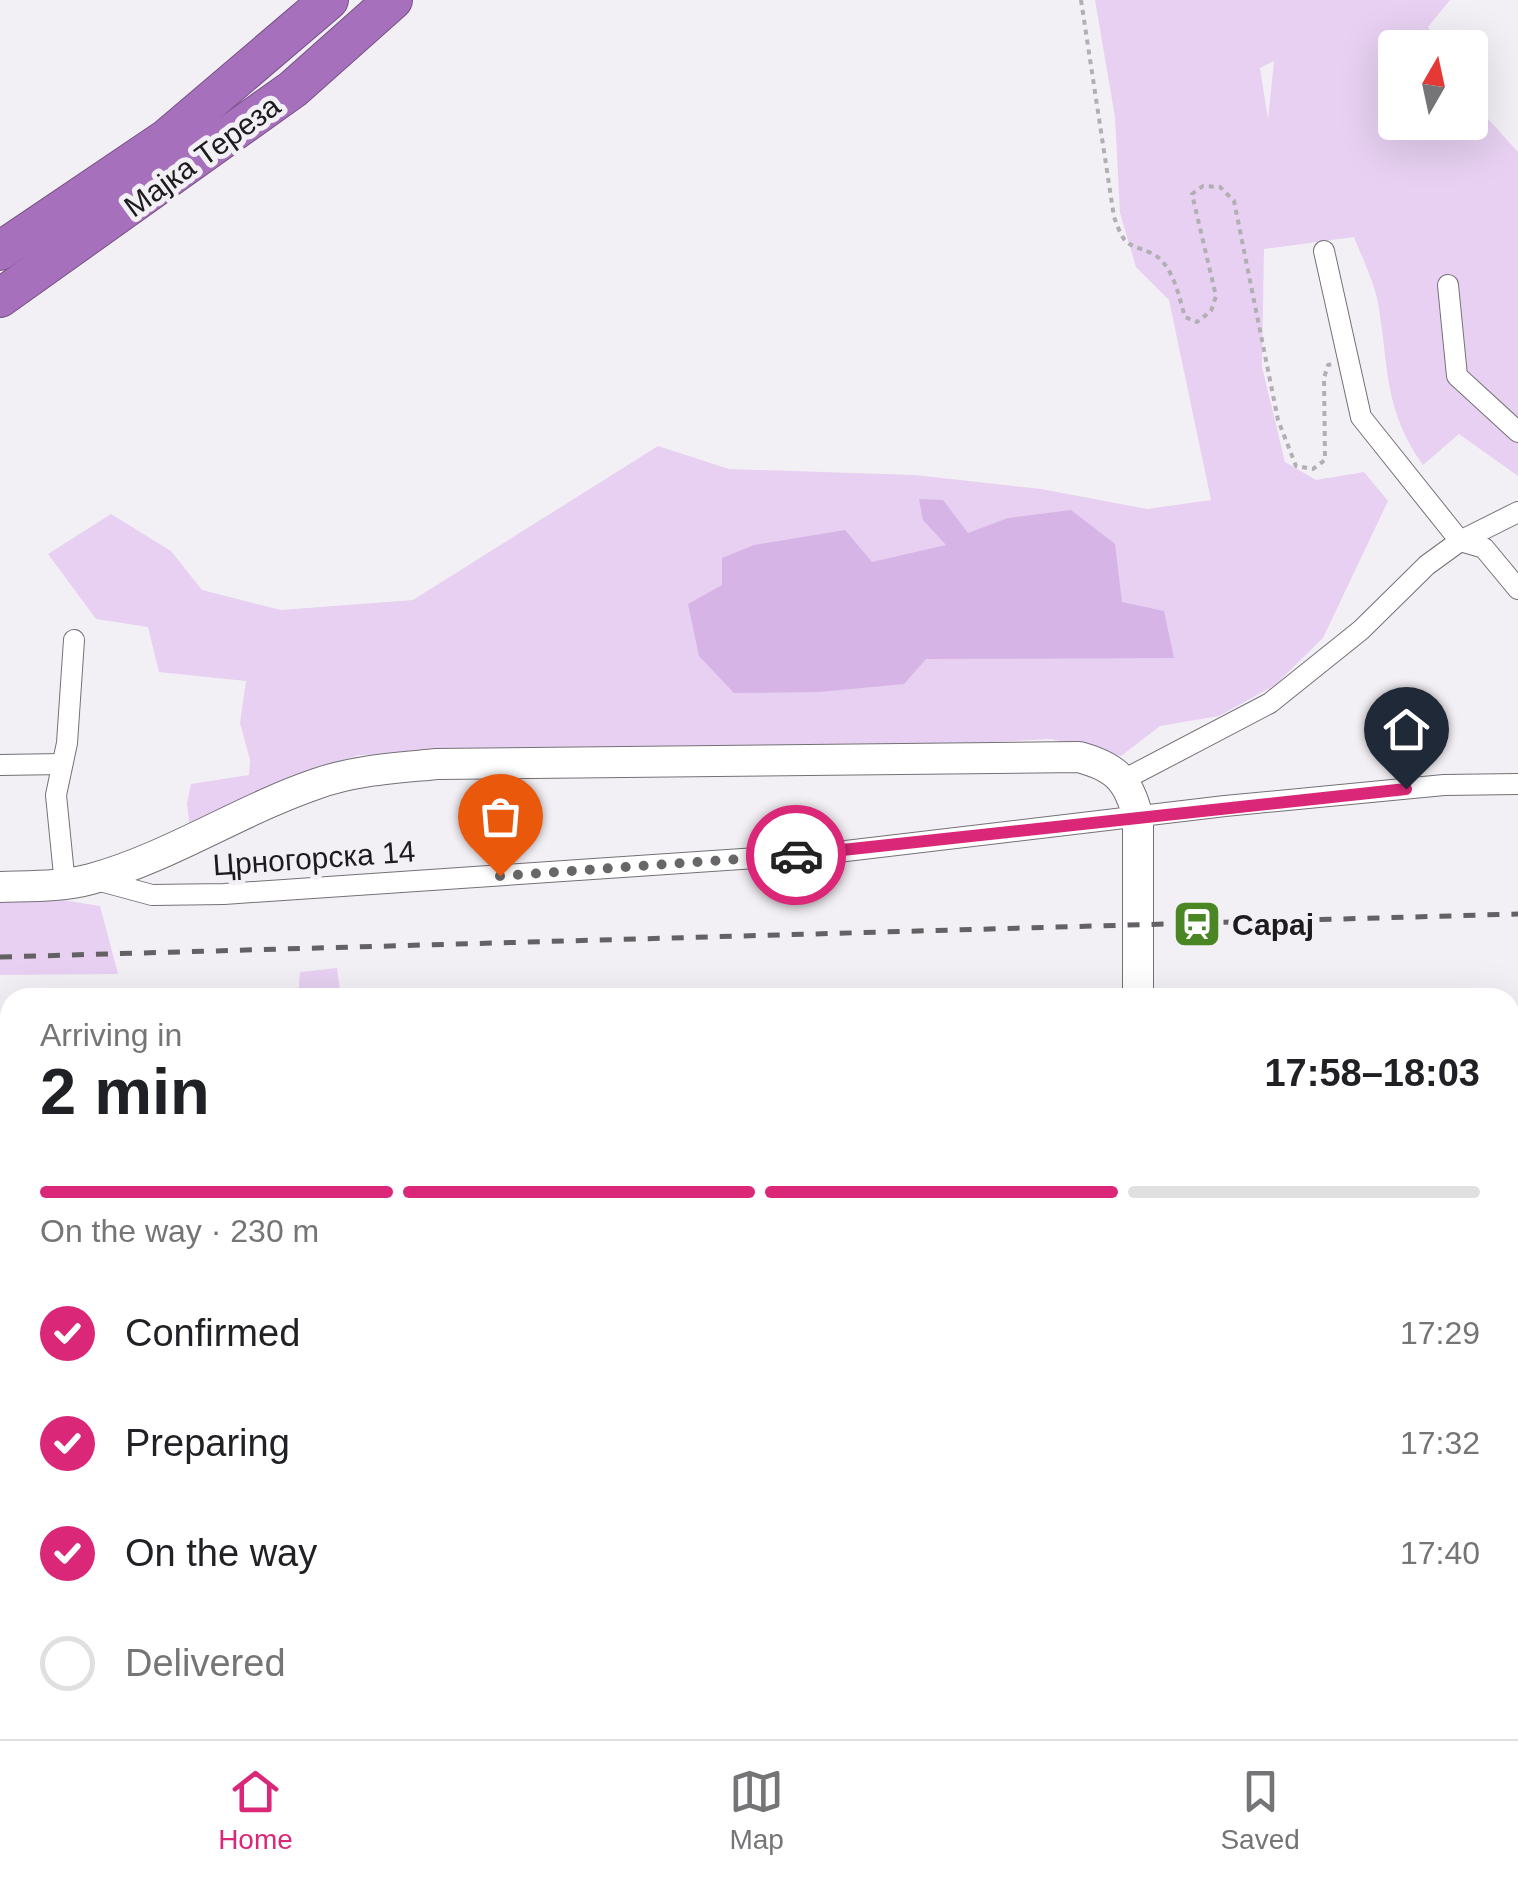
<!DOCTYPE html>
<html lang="en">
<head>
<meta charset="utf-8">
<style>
  :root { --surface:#fff; --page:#f2f2f2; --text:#202124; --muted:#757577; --line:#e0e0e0; --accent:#db2777 }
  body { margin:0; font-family:Helvetica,sans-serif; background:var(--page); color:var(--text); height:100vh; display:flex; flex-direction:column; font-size:38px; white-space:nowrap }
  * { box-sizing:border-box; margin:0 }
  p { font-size:32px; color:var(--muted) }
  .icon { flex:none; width:55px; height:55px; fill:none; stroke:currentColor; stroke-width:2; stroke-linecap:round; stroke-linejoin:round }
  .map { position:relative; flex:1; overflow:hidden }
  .details { position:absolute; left:0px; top:988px; width:1520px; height:752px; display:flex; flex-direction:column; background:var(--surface); border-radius:30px 30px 0 0; box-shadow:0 10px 40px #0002 }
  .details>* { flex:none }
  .needle { width:65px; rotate:9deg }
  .controls { position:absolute; left:1378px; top:30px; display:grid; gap:20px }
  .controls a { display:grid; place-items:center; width:110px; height:110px; border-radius:10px; background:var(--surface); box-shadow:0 10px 40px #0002; font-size:50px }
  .pin { position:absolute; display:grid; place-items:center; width:85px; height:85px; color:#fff; margin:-102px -42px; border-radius:50% 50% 50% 0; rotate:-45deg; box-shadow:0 0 10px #0007 }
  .pin .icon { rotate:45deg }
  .courier { position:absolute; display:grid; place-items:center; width:100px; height:100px; margin:-50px; border:8px solid #db2777; border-radius:50%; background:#fff; color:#222; box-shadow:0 2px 12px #0007 }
  .summary em { font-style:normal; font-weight:700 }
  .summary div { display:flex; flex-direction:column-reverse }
  .summary { display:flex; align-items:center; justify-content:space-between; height:170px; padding:0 40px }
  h1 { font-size:65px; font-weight:700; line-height:75px }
  .bar { display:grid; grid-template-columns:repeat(4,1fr); gap:15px 10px; align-content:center; height:120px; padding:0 40px }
  .bar i { height:12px; border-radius:8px; background:var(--line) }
  .bar .selected { background:var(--accent) }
  .bar p { grid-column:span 4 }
  ol { padding:0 40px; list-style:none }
  li { display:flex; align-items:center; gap:30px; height:110px }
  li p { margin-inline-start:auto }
  li .icon { padding:10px; border-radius:50%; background:var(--accent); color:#fff; stroke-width:4 }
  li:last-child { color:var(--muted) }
  li i { width:55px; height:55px; border:5px solid var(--line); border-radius:50% }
  .tab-bar { display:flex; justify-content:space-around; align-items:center; height:140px; border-top:2px solid var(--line); background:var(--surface); font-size:28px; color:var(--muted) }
  .tab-bar a { display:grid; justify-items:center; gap:5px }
  .tab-bar .selected { color:var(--accent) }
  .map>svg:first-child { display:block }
</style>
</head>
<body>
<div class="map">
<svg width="1518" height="1739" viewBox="0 0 1518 1739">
  <rect width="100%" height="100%" fill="#f3f0f5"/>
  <g fill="#e7d0f1" fill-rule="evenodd">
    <path d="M1095 0H1450L1428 27 1439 47 1395 48V122H1470V99L1518 152V476L1459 434 1423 465C1383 409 1389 366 1378 303 1374 281 1362 258 1354 237L1264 249 1262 367 1285 462 1316 480 1364 472 1388 501 1323 638 1275 685 1219 716 1160 726 1121 756 1051 739 896 747 750 745 676 751 359 755 283 781 190 829 187 803 191 784 249 775 250 760 240 723 246 681 159 672 148 627 96 619 48 554 111 514 171 551 202 590 281 610 413 600 658 446 729 469 915 475 1041 489 1147 509 1211 500 1169 300 1136 267 1120 213 1115 117ZM1274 61V62L1268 119 1260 68Z"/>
    <path d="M0 896H38L100 906 118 974 0 975Z"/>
    <path d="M337 968 341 997 298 998 300 972Z"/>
  </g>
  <path fill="#d7b4e6" d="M919 499 943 500 968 533 1008 518 1071 510 1115 544 1122 602 1164 611 1174 658 926 659 904 684 819 692 734 693 699 656 688 604 722 585V558L754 545 845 530 872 562 946 545 923 520Z"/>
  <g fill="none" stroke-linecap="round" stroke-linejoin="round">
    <g stroke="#747176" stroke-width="22">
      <g id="minor">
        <path d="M1324 251 1361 417 1460 541 1484 548 1518 589"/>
        <path d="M1448 285 1457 376 1518 432"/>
        <path d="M0 765 62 764"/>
        <path d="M1125 779 1270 703 1361 630 1427 565 1460 541 1518 512"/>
        <path d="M93 879 152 895 224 894 829 853 1225 806 1444 785 1518 784"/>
        <path d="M65 885 56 795 67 743 74 640"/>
        <path d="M1510 1045H1518"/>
        <path d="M1510 1342H1518"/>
        <path d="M0 1380 10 1385"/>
        <path d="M1510 1632H1518"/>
        <path d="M0 1639 10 1642"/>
        <path d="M1510 1708H1518"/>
        <path d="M403 1730 449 1739"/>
      </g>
    </g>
    <g stroke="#747176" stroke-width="28">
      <path id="tertiary" d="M1510 1483H1518"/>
    </g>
    <g stroke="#747176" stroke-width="32">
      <g id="secondary">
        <path d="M0 887C30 886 62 887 91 879 170 857 240 810 316 784 355 770 396 768 437 764L1079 757C1116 767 1129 780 1138 818V998"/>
        <path d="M0 1197 10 1205"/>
        <path d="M0 1231 10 1239"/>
        <path d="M530 1730 545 1739"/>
        <path d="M561 1730 577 1739"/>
        <path d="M1139 1730V1739"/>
      </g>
    </g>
    <g stroke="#775285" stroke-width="40">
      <g id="motorway">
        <path d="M0 251 167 138 329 0"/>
        <path d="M0 298 293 89 393 0"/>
      </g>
    </g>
    <path stroke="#b1afb3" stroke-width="4" stroke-dasharray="5 5" stroke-linecap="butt" d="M1081 0 1114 217C1125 247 1125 242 1151 253 1173 263 1179 297 1185 317L1197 322 1211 311 1216 296 1192 194 1203 186 1220 187 1234 201 1278 420 1296 466 1313 469 1325 460 1324 378 1328 365 1333 364"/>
    <use href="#minor" stroke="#fff" stroke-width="20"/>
    <use href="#tertiary" stroke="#fff" stroke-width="25"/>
    <use href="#secondary" stroke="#fff" stroke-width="30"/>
    <use href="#motorway" stroke="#a770bd" stroke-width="38"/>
    <path stroke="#646164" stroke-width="5" stroke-dasharray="12 12" stroke-linecap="butt" d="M0 957 1518 914"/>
  </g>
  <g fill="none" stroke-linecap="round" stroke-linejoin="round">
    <path stroke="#686669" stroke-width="10" stroke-dasharray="0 18" d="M500 876 796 855"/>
    <path stroke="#db2777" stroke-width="12" d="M796 855 1406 789"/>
  </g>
  <defs>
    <g id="station-square" transform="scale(2.5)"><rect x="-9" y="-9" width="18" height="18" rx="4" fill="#4a8623" stroke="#f3f0f5"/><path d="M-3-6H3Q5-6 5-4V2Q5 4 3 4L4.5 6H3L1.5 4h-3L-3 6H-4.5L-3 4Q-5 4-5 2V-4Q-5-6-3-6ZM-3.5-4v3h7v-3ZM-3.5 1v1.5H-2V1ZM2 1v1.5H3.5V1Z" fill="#fff"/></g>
  </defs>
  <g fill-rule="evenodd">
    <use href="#station-square" x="1197" y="924"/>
  </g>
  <g text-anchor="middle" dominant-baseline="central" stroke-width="10" stroke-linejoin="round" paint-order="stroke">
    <g font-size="30" fill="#1d1b1d" stroke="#f3f0f5">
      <text transform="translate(202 156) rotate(-36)">Мајка Тереза</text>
      <text transform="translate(314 858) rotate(-4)">Црногорска 14</text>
    </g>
    <g font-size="30" font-weight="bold" fill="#1d1b1d" stroke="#f3f0f5" text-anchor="start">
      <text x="1232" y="924">Сарај</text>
    </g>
  </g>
</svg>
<div class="controls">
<a><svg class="needle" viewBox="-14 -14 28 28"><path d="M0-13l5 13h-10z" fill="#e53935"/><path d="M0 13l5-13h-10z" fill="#757577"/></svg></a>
</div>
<div class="pin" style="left:500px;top:876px;background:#ea580c"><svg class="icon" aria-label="bag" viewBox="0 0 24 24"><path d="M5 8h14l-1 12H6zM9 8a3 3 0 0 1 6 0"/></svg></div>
<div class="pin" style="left:1406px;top:789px;background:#1f2937"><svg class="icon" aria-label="home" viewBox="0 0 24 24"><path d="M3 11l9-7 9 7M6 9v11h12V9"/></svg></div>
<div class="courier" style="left:796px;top:855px"><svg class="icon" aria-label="car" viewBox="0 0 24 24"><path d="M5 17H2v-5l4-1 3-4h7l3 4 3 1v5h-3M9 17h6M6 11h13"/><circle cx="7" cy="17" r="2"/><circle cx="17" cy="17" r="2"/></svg></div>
<section class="details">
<div class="summary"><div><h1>2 min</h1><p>Arriving in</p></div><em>17:58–18:03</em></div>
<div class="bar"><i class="selected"></i><i class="selected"></i><i class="selected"></i><i></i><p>On the way · 230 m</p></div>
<ol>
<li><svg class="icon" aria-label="check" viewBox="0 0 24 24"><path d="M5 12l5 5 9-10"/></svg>Confirmed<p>17:29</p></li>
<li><svg class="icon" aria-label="check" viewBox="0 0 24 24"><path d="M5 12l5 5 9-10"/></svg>Preparing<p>17:32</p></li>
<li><svg class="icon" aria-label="check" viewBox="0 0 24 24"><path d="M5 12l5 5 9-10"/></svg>On the way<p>17:40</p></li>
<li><i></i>Delivered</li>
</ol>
</section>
</div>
<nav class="tab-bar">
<a class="selected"><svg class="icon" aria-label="home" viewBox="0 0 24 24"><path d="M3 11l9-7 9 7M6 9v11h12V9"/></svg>Home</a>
<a><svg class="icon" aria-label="map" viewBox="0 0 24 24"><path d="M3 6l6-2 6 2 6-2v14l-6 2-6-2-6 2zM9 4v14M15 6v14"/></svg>Map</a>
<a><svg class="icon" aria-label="saved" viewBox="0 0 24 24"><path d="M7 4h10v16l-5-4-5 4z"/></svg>Saved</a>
</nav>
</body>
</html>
